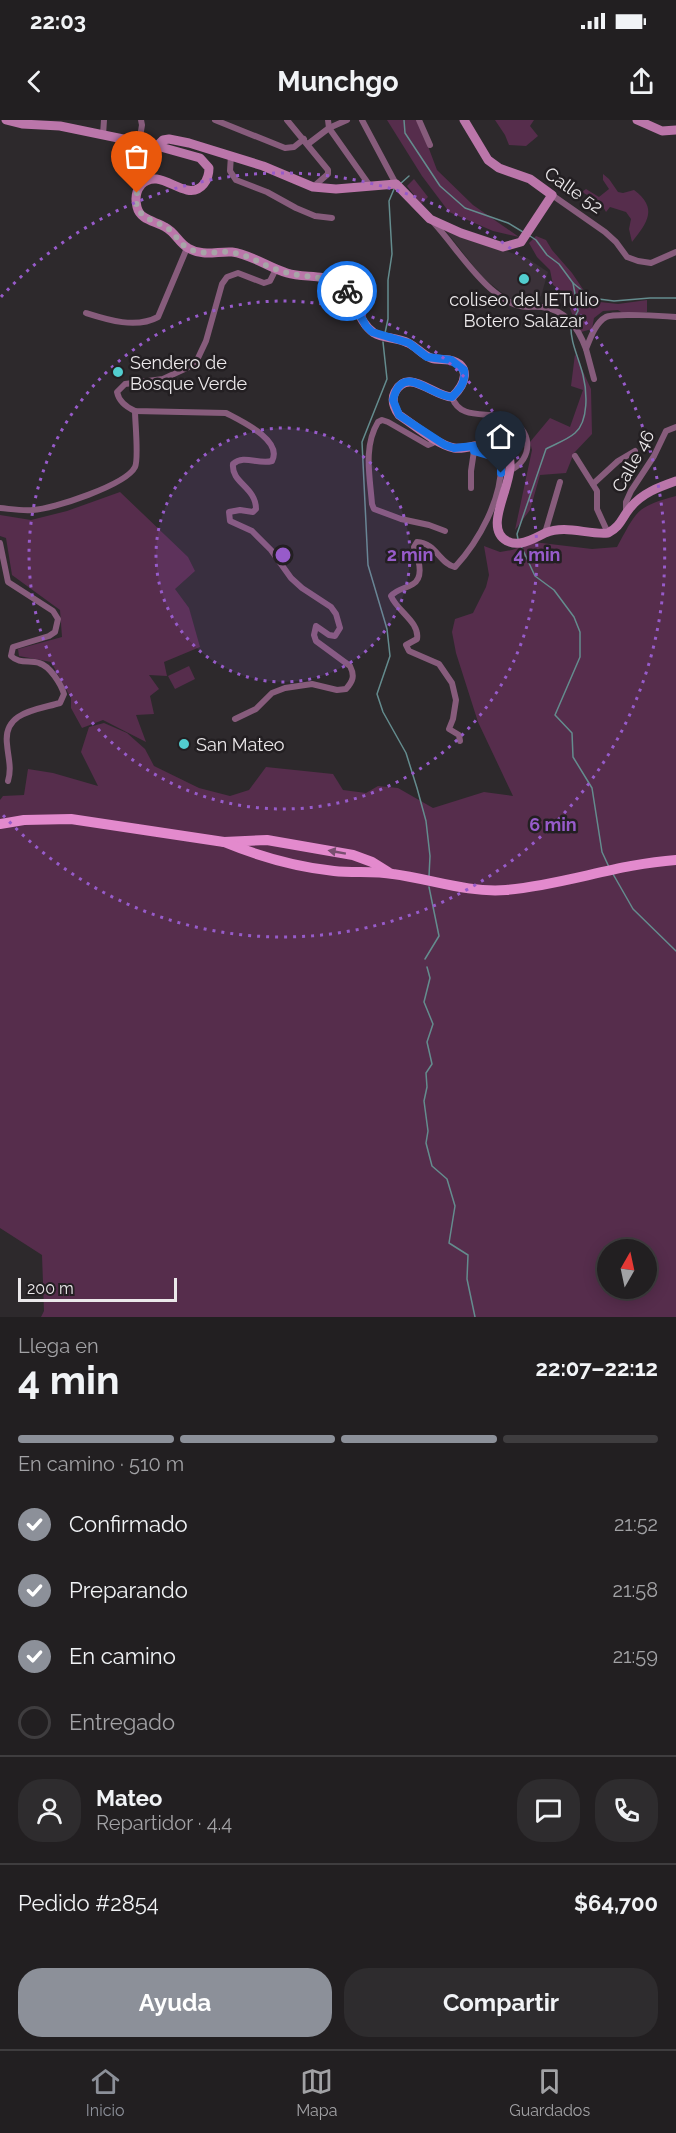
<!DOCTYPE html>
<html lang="es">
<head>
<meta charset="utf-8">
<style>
  :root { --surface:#221f21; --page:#2e2c2e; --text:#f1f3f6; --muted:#a2a2a5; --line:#3f3d3f; --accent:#8c9099 }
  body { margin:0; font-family:Raleway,sans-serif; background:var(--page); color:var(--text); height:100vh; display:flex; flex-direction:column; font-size:22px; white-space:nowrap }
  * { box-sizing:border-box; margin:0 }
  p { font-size:20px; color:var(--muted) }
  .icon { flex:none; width:33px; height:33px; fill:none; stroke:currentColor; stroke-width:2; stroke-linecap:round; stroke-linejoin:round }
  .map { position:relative; height:1197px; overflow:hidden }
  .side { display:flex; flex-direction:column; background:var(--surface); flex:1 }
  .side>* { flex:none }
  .needle { width:39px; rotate:9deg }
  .controls { position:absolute; left:597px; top:1119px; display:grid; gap:12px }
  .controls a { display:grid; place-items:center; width:60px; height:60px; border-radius:50%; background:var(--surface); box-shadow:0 3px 15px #0003,0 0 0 2px var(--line); font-size:30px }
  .scale { position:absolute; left:18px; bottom:15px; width:159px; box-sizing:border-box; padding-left:6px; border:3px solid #ebe8ea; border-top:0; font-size:16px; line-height:21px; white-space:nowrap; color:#ebe8ea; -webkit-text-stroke:4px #231f22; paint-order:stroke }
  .pin { position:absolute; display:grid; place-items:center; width:51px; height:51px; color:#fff; margin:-62px -26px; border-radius:50% 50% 50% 0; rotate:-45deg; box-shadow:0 0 6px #0007 }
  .pin .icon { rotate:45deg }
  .courier { position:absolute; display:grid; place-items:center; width:60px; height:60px; margin:-30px; border:4px solid #1a73e8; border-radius:50%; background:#fff; color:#222; box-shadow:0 2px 8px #0007 }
  .overview em { font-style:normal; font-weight:700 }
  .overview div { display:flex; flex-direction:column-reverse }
  .overview { display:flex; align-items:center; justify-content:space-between; height:102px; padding:0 18px }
  h1 { font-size:39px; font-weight:700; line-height:45px }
  .bar { display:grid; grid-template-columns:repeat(4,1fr); gap:9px 6px; align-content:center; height:72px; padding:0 18px }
  .bar i { height:8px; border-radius:4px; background:var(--line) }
  .bar .selected { background:var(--accent) }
  .bar p { grid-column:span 4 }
  .line { display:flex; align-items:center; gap:15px; padding:0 18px; border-top:2px solid var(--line) }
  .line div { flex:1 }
  .round { display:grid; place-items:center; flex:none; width:63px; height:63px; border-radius:24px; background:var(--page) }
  ol { padding:0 18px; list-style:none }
  li { display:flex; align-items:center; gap:18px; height:66px }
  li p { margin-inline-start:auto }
  li .icon { padding:6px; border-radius:50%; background:var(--accent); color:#fff; stroke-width:4 }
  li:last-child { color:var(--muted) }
  li i { width:33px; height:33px; border:3px solid var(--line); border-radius:50% }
  .button { display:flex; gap:12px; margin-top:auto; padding:12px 18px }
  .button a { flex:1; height:69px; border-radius:24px; background:var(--accent); color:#fff; font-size:24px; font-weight:700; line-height:69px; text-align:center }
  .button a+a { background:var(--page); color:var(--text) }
  .status { display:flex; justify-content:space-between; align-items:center; height:42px; padding:0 30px; background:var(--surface); direction:ltr }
  .status svg { height:16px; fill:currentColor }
  header { display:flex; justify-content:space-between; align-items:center; height:78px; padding:0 18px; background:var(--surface); font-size:27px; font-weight:700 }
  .tabs { display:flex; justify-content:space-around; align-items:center; height:84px; border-top:2px solid var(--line); background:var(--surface); font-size:16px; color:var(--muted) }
  .tabs a { display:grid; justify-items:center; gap:3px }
  .tabs .selected { color:var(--accent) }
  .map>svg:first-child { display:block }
</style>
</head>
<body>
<div class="status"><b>22:03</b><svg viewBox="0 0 49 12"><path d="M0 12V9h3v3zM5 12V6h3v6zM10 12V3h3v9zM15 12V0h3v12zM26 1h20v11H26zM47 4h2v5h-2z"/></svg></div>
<header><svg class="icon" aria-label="back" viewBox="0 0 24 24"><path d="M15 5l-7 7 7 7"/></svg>Munchgo<svg class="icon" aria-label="share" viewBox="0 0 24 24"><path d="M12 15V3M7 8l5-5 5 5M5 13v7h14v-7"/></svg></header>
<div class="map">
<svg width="676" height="1197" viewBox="0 0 676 1197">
  <rect width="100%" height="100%" fill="#2d292c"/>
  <path fill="#3a3138" d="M446 111 527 138 548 152 541 176 533 182 510 179 482 157Z"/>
  <g fill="#562d4c" fill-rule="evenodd">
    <path d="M387 0H416L420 5 437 50 473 85 519 117 493 111 449 92 422 56Z"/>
    <path d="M495 0H534L530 6 538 16 526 26 509 25 505 15Z"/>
    <path d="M603 54 609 59 618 72 623 73 634 70C658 88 648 102 632 122L629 109 631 99 626 92 610 87 606 92 601 83 582 72 586 69 599 77 609 69 603 60Z"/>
    <path d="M414 59 428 77 421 84 407 66Z"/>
    <path d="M536 116 546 120 552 130 572 153 591 181 618 184 647 180V192L624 194 618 190 603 191 594 198 592 209 581 212C569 195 571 176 553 165L550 150 537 137 529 123Z"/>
    <path d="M575 234 591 269 592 314 574 333 566 353 540 355 530 390 515 410 532 330 530 322 550 298 570 307 583 270 571 266Z"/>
    <path d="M120 372 188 437 195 451 175 469 189 488 200 527 164 542 167 556 149 555 159 569 150 576 154 594 136 595 146 622 103 600 82 608 71 588V578L51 542 19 536 18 529 62 517 60 490 12 455 6 418 0 416V395L31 400 67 391Z"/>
    <path d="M676 376V1197H41L44 1191 42 1135 0 1108V680L3 676 24 675 28 649 53 653 98 666 81 632 89 607 104 603 127 613 145 629 154 646 199 668 230 676 249 670 266 647 333 654 343 670 366 673 378 666 398 668 433 688 484 672 513 676 478 602 456 533 452 512 455 499 473 493 486 467 489 455 484 426 500 432 512 430 533 422 592 429 617 427C637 391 635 387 676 376ZM608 1130H646V1168H608Z"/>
    <path d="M189 546 195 559 175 569 168 556Z"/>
  </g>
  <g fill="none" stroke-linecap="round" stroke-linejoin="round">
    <g stroke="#648c8e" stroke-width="1.5">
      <path d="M404 0 405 13 440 66 465 88 508 103 523 112"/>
      <path d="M400 64 409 56"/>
      <path d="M530 116 536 120 547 135 559 144 573 163 591 178 614 181 650 178H676"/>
      <path d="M573 200 578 191 573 163"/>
      <path d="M385 213 388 199V160L392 134 389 81 394 69"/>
      <path d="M383 222 387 259 362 322 368 445 387 509 390 536 377 574 383 592 406 633 417 668 426 701 430 736 429 756"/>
      <path d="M518 419 517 414 546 329C555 324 567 320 575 313 589 301 587 271 583 255 579 238 570 222 571 205"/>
      <path d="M521 426 535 456 554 470 574 497 580 512V537L555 595 572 613 573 637 592 668 602 732 609 747"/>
      <path d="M613 754 633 789 676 831"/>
      <path d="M425 839 439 816 429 767"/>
      <path d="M427 847 430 858 424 882 433 904 427 922 432 944 426 953 427 967 424 981 428 1011 426 1023 432 1046 447 1059 455 1086 449 1123 468 1135 467 1159 475 1197"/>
    </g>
    <g stroke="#875c7c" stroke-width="6">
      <path d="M215 0 285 28 294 27 304 19"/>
      <path d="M287 0 328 50V54L313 67"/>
      <path d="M328 0 329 8 370 66"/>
      <path d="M362 0 396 64"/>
      <path d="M419 0 430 25"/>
      <path d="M103 15 104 0"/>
      <path d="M139 23 142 5 141 0"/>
      <path d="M308 24 329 8 347 0"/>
      <path d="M231 35 230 51 236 60 267 72 296 88 315 96 332 98"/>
      <path d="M552 75 605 112 616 122 627 137 638 141 651 143 676 132"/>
      <path d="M434 103C453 124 470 151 491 169 499 176 509 183 519 186 526 188 534 186 542 187 566 190 578 207 586 229 590 219 595 203 606 197 613 193 664 196 676 197"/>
      <path d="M86 193C108 200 136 209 158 197L187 128"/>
      <path d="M586 229 594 259"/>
      <path d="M452 277C460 301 488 291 506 298 533 308 535 339 509 351"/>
      <path d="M435 319 433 323 428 325 388 302 382 300 378 302C363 327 370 357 372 384L374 389 401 399 429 405 445 411"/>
      <path d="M575 336 597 371V389L608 413"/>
      <path d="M593 364 618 341 635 331"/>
      <path d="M471 368V351L474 331"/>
      <path d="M0 388C11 389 22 391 33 390 53 389 126 365 135 347 139 339 135 302 135 291"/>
      <path d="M626 393V382L631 371 654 336 666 311 676 307"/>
      <path d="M545 413 560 362"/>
      <path d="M0 423 8 462 53 491 58 499 55 512 49 516 13 527 11 536C19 544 29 540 39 543 50 546 61 564 64 574L60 583C36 590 3 592 7 624 8 638 12 647 8 661"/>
      <path d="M235 599 256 589 272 573 285 568 312 564 337 570 346 569C353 561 355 556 350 546L316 521 314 515 316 506 329 515 335 516 340 508 336 494 331 487 302 468 291 458 271 430 252 411 230 401 229 392 240 390 253 392 256 389C256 367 231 363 233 344 244 334 258 345 272 341 283 320 241 301 226 293L135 291C126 287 119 282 117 272L125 264 163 259 191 246 198 238 206 221 222 164 227 157 238 153 264 163 270 161 276 149"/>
      <path d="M460 621 459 615 449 609 453 599 456 580 452 563 439 544 409 531 406 525 417 519C420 502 397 491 391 476 397 469 405 469 413 464 425 457 418 437 414 427L417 422C436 423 440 444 455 447 479 421 502 379 501 343L495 337 474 331 475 326"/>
    </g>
    <g stroke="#bb76aa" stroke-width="9">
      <path d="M6 0 22 4 60 6 157 26 200 38 209 48C209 59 202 73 187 70 172 67 155 50 141 65 136 71 135 79 137 87 140 100 155 101 165 107 175 112 179 123 188 128 203 137 217 131 232 132 250 134 270 148 287 153 303 158 322 154 336 162 356 173 356 201 374 213 384 219 397 217 408 223 417 227 422 235 431 238 436 240 443 239 449 240 473 245 465 265 452 277 433 276 408 247 395 272 391 280 394 288 399 295 413 304 437 325 454 328 469 331 488 317 503 328 528 348 477 405 507 421 511 423 515 424 520 423 529 422 537 417 545 413 566 404 587 415 608 413 621 406 621 399 630 388 642 373 659 367 676 361"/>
      <path d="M637 0 662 11 676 10"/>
      <path d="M157 26 163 20 169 19 189 23 263 46 313 67 336 69 396 64 430 99 461 113 503 127 521 122 552 75 530 59 499 48 488 40 464 0"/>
    </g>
    <g stroke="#e38acd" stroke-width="10">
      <path d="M0 704 24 700 71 699 224 722 267 720 353 735 372 742 388 752"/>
      <path d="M224 722C258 736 297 747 334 751 353 753 374 751 393 754 431 759 467 773 506 770 563 765 618 744 676 740"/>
    </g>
  </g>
  <defs><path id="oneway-solid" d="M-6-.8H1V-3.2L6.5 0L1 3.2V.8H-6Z" transform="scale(1.5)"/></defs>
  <use fill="#794f6f" href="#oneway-solid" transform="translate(337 732) rotate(-170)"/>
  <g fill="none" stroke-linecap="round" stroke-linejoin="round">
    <path stroke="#a8a5a8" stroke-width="6" stroke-dasharray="0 10.8" d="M137 73C132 96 150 99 166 107 175 113 180 125 189 129 208 137 219 129 235 133 250 136 263 145 278 150 301 159 328 153 347 171"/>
    <path stroke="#1a73e8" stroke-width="8" d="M347 171 366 206 372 212 409 223 427 237 451 240 464 250C466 262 460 269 452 277 430 276 402 241 393 280L399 295 445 325 454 328 474 326V331L498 338 501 343V353"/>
  </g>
  <circle cx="283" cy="435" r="127" fill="#975bca" fill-opacity=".12"/>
  <g fill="none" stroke="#975bca" stroke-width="3" stroke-dasharray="3 6">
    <circle cx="283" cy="435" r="127"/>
    <circle cx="283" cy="435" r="254"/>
    <path d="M1 177A382 382 0 1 1 1 693"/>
  </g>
  <g fill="#52cdcf" stroke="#231f22" stroke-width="2">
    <circle cx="524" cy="159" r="6"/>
    <circle cx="118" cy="252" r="6"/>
    <circle cx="184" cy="624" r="6"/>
  </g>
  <g text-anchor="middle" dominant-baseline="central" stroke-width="5" stroke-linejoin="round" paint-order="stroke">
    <g font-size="18" fill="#ebe8ea" stroke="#231f22">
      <text transform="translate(574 70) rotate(35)">Calle 52</text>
      <text transform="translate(633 341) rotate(-61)">Calle 46</text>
    </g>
    <g font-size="18" fill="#ebe8ea" stroke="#231f22" text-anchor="start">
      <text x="524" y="179" text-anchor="middle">coliseo del IETulio<tspan x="524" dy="21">Botero Salazar</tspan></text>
      <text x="130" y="242">Sendero de<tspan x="130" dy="21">Bosque Verde</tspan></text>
      <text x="196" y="624">San Mateo</text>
    </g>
  </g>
  <circle cx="283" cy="435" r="9" fill="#975bca" stroke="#231f22" stroke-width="3"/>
  <g font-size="18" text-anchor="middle" font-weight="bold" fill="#975bca" stroke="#231f22" stroke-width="5" stroke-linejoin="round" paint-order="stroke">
    <text x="410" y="441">2 min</text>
    <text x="537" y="441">4 min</text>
    <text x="553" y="711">6 min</text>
  </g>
</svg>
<div class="controls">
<a><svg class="needle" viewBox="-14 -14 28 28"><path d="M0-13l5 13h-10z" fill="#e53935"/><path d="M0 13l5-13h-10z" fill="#a2a2a5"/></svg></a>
</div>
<div class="scale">200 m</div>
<div class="pin" style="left:137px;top:73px;background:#ea580c"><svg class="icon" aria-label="bag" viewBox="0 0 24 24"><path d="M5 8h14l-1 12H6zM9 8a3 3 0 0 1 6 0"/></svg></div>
<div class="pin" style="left:501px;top:353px;background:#1f2937"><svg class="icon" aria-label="home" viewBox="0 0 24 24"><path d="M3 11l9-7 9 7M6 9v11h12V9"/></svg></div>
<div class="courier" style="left:347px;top:171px"><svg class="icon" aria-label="bike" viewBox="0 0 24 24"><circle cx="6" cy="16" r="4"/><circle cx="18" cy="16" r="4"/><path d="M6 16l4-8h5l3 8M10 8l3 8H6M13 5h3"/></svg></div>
</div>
<section class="side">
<div class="overview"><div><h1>4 min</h1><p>Llega en</p></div><em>22:07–22:12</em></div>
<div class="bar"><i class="selected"></i><i class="selected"></i><i class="selected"></i><i></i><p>En camino · 510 m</p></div>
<ol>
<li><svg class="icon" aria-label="check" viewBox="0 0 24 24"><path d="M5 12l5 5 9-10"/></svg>Confirmado<p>21:52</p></li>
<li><svg class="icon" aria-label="check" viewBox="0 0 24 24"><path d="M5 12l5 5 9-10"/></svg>Preparando<p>21:58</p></li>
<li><svg class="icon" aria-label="check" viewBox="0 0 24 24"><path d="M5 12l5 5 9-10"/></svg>En camino<p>21:59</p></li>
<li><i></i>Entregado</li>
</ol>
<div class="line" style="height:108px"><a class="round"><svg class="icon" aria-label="person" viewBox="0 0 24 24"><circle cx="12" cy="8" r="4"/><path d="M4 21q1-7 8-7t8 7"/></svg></a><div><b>Mateo</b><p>Repartidor · 4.4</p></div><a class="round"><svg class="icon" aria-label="chat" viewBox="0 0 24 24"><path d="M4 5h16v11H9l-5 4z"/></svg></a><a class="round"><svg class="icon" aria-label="phone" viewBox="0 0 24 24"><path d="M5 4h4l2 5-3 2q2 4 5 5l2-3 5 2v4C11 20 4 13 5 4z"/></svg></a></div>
<div class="line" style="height:78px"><div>Pedido #2854</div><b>$64,700</b></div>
<div class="button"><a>Ayuda</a><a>Compartir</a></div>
</section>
<nav class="tabs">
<a class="selected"><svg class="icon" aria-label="home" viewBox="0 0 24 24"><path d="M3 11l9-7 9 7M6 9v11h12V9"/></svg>Inicio</a>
<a><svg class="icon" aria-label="map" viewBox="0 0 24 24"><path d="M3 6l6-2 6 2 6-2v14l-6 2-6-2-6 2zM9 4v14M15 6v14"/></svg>Mapa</a>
<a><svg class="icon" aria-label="saved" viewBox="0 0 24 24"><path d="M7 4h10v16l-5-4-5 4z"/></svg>Guardados</a>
</nav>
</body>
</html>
